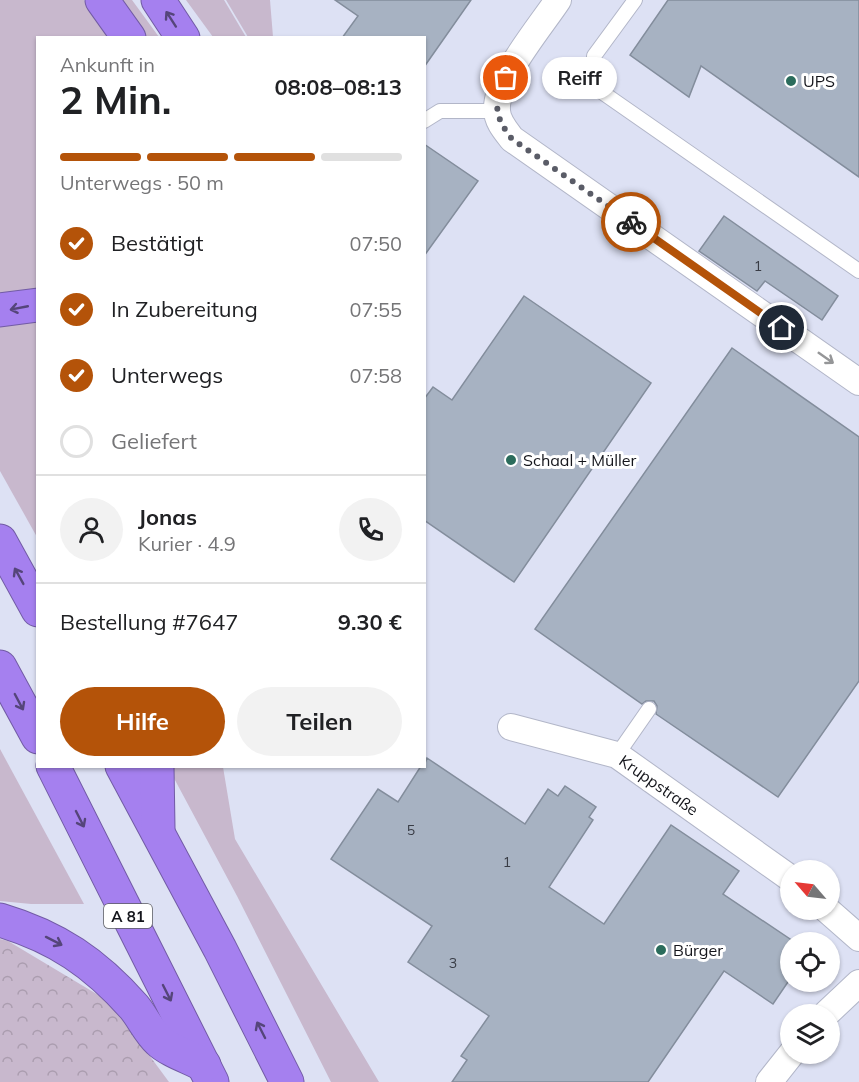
<!DOCTYPE html>
<html lang="de">
<head>
<meta charset="utf-8">
<style>
  :root { --surface:#fff; --page:#f2f2f2; --text:#202124; --muted:#757577; --line:#e0e0e0; --accent:#b45309 }
  body { margin:0; font-family:Mulish,sans-serif; background:var(--page); color:var(--text); height:100vh; display:flex; flex-direction:column; font-size:22px; white-space:nowrap }
  * { box-sizing:border-box; margin:0 }
  p { font-size:20px; color:var(--muted) }
  .icon { flex:none; width:33px; height:33px; fill:none; stroke:currentColor; stroke-width:2; stroke-linecap:round; stroke-linejoin:round }
  .map { position:relative; flex:1; overflow:hidden }
  .sheet { position:absolute; left:36px; top:36px; width:390px; height:732px; display:flex; flex-direction:column; background:var(--surface); border-radius:0px; box-shadow:0 2px 4px #0004 }
  .sheet>* { flex:none }
  .needle { width:39px; rotate:298deg }
  .tools { position:absolute; left:780px; top:860px; display:grid; gap:12px }
  .tools a { display:grid; place-items:center; width:60px; height:60px; border-radius:50%; background:var(--surface); box-shadow:0 2px 4px #0004; font-size:30px }
  .pin { position:absolute; display:grid; place-items:center; width:51px; height:51px; color:#fff; margin:-26px; border:3px solid #fff; border-radius:50%; box-shadow:0 2px 6px #0007 }
  .courier { position:absolute; display:grid; place-items:center; width:60px; height:60px; margin:-30px; border:4px solid #b45309; border-radius:50%; background:#fff; color:#222; box-shadow:0 2px 8px #0007 }
  .bubble { position:absolute; height:42px; border-radius:21px; background:var(--surface); box-shadow:0 2px 4px #0004; font-size:20px; font-weight:700; line-height:42px; text-align:center }
  .overview em { font-style:normal; font-weight:700 }
  .overview div { display:flex; flex-direction:column-reverse }
  .overview { display:flex; align-items:center; justify-content:space-between; height:102px; padding:0 24px }
  h1 { font-size:39px; font-weight:700; line-height:45px }
  .bar { display:grid; grid-template-columns:repeat(4,1fr); gap:9px 6px; align-content:center; height:72px; padding:0 24px }
  .bar i { height:8px; border-radius:4px; background:var(--line) }
  .bar .current { background:var(--accent) }
  .bar p { grid-column:span 4 }
  .line { display:flex; align-items:center; gap:15px; padding:0 24px; border-top:2px solid var(--line) }
  .line div { flex:1 }
  .round { display:grid; place-items:center; flex:none; width:63px; height:63px; border-radius:32px; background:var(--page) }
  ol { padding:0 24px; list-style:none }
  li { display:flex; align-items:center; gap:18px; height:66px }
  li p { margin-inline-start:auto }
  li .icon { padding:6px; border-radius:50%; background:var(--accent); color:#fff; stroke-width:4 }
  li:last-child { color:var(--muted) }
  li i { width:33px; height:33px; border:3px solid var(--line); border-radius:50% }
  .button { display:flex; gap:12px; margin-top:auto; padding:12px 24px }
  .button a { flex:1; height:69px; border-radius:36px; background:var(--accent); color:#fff; font-size:24px; font-weight:700; line-height:69px; text-align:center }
  .button a+a { background:var(--page); color:var(--text) }
  .map>svg:first-child { display:block }
</style>
</head>
<body>
<div class="map">
<svg width="859" height="1082" viewBox="0 0 859 1082">
  <defs>
    <pattern id="forest-crowns" width="20" height="18" patternUnits="userSpaceOnUse" patternTransform="scale(1.5)"><rect width="20" height="18" fill="#c8b8cd"/><path d="M2 6a3 3 0 1 1 6 0M12 15a3 3 0 1 1 6 0" fill="none" stroke="#ab9daf"/></pattern>
  </defs>
  <rect width="100%" height="100%" fill="#dde1f4"/>
  <g fill="#c8b8cd">
    <path d="M0 0H84L113 37 38 38 37 292 0 299Z"/>
    <path d="M120 0H132L159 37H145Z"/>
    <path d="M186 0H224L246 37H213Z"/>
    <path d="M226 0H270L273 37H248Z"/>
    <path d="M37 319V537L0 471V325Z"/>
    <path d="M0 749 84 904H31L0 901Z"/>
    <path d="M168 767H223L235 839 379 1082H331L237 896Z"/>
  </g>
  <path fill="url(#forest-crowns)" d="M0 939 8 941 110 1002 169 1082H0Z"/>
  <g fill="#a7b2c2" stroke="#838d9c" stroke-width="1.5">
    <path d="M335 0H471L424 67V38H342L358 16Z"/>
    <path d="M668 0H859V177L701 66 689 97 630 55Z"/>
    <path d="M424 144 478 181 424 256Z"/>
    <path d="M724 216 838 296 822 320 765 281 757 291 699 251Z"/>
    <path d="M524 296 651 383 514 582 424 520V399L433 387 452 400Z"/>
    <path d="M732 348 859 437V681L778 797 656 714 657 706 654 701H646L642 704 535 629Z"/>
    <path d="M427 758 525 824 548 789 558 796 565 786 596 807 589 817 593 820 549 887 604 924 671 825 739 871 723 894 793 941 790 942 785 955 790 967V979L773 1004 724 971 648 1082H452L467 1060 461 1056 489 1016 408 962 432 926 331 859 378 789 398 802 421 766H424Z"/>
  </g>
  <g fill="none" stroke-linecap="round" stroke-linejoin="round">
    <g stroke="#b2b6c8" stroke-width="16">
      <g id="service">
        <path d="M635 0 594 56 596 88 859 271"/>
        <path d="M424 121 440 111H496"/>
        <path d="M617 755 649 709"/>
      </g>
    </g>
    <g stroke="#b2b6c8" stroke-width="28">
      <g id="minor">
        <path d="M558 0C541 26 495 80 497 110 497 121 505 130 512 139L859 382"/>
        <path d="M511 727 617 755 790 878"/>
        <path d="M826 909 859 938"/>
        <path d="M826 1014 859 983"/>
        <path d="M769 1082 792 1053"/>
      </g>
    </g>
    <g stroke="#725ba5" stroke-width="35">
      <g id="motorway">
        <path d="M102 0 129 38"/>
        <path d="M158 0 183 38"/>
        <path d="M0 310 38 305"/>
        <path d="M0 541 38 610"/>
        <path d="M0 667 38 737"/>
        <path d="M53 766 212 1082"/>
        <path d="M122 766 220 949 287 1082"/>
        <path d="M157 766 158 828"/>
        <path d="M0 920C57 937 95 963 134 1007 143 1018 149 1032 159 1041 168 1050 191 1058 204 1065"/>
      </g>
    </g>
    <use href="#service" stroke="#fff" stroke-width="14"/>
    <use href="#minor" stroke="#fff" stroke-width="26"/>
    <use href="#motorway" stroke="#a580ef" stroke-width="33"/>
  </g>
  <defs><path id="oneway-shaft" d="M-6 0H5M1.5-3L5.5 0L1.5 3" fill="none" stroke-width="1.6" stroke-linecap="round" stroke-linejoin="round" transform="scale(1.5)"/></defs>
  <g stroke="#55457a">
    <use href="#oneway-shaft" transform="translate(171 19) rotate(-123)"/>
    <use href="#oneway-shaft" transform="translate(19 308) rotate(169)"/>
    <use href="#oneway-shaft" transform="translate(19 576) rotate(-119)"/>
    <use href="#oneway-shaft" transform="translate(19 702) rotate(62)"/>
    <use href="#oneway-shaft" transform="translate(80 819) rotate(63)"/>
    <use href="#oneway-shaft" transform="translate(54 941) rotate(27)"/>
    <use href="#oneway-shaft" transform="translate(167 993) rotate(63)"/>
    <use href="#oneway-shaft" transform="translate(261 1030) rotate(-117)"/>
  </g>
  <use stroke="#959698" href="#oneway-shaft" transform="translate(826 358) rotate(35)"/>
  <g fill="none" stroke-linecap="round" stroke-linejoin="round">
    <path stroke="#5a5c67" stroke-width="6" stroke-dasharray="0 10.8" d="M506 78C493 103 494 116 512 139L631 222"/>
    <path stroke="#b45309" stroke-width="8" d="M631 222 782 328"/>
  </g>
  <g fill="#2b6c5c" stroke="#fff" stroke-width="2">
    <circle cx="791" cy="81" r="6"/>
    <circle cx="511" cy="460" r="6"/>
    <circle cx="661" cy="950" r="6"/>
  </g>
  <g text-anchor="middle" dominant-baseline="central" stroke-width="6" stroke-linejoin="round" paint-order="stroke">
    <g font-size="14" fill="#393c45">
      <text x="758" y="266">1</text>
      <text x="411" y="830">5</text>
      <text x="507" y="862">1</text>
      <text x="453" y="963">3</text>
    </g>
    <rect fill="#fff" stroke="#5a5b5f" stroke-width="1.5" x="104" y="904" width="48" height="24" rx="4.5"/>
    <g font-size="15" font-weight="bold" fill="#14151b">
      <text x="128" y="916">A 81</text>
    </g>
    <g font-size="16" fill="#14151b" stroke="#fff" text-anchor="start">
      <text x="803" y="81">UPS</text>
      <text x="523" y="460">Schaal + Müller</text>
      <text x="673" y="950">Bürger</text>
    </g>
    <g font-size="16" fill="#14151b" stroke="#fff">
      <text transform="translate(659 785) rotate(35)">Kruppstraße</text>
    </g>
  </g>
</svg>
<div class="tools">
<a><svg class="needle" viewBox="-14 -14 28 28"><path d="M0-13l5 13h-10z" fill="#e53935"/><path d="M0 13l5-13h-10z" fill="#757577"/></svg></a>
<a><svg class="icon" aria-label="locate" viewBox="0 0 24 24"><circle cx="12" cy="12" r="6"/><path d="M12 2v4M12 18v4M2 12h4M18 12h4"/></svg></a>
<a><svg class="icon" aria-label="layers" viewBox="0 0 24 24"><path d="M12 4l9 5-9 5-9-5zM3 14l9 5 9-5"/></svg></a>
</div>
<div class="pin" style="left:506px;top:78px;background:#ea580c"><svg class="icon" aria-label="bag" viewBox="0 0 24 24"><path d="M5 8h14l-1 12H6zM9 8a3 3 0 0 1 6 0"/></svg></div>
<div class="pin" style="left:782px;top:328px;background:#1f2937"><svg class="icon" aria-label="home" viewBox="0 0 24 24"><path d="M3 11l9-7 9 7M6 9v11h12V9"/></svg></div>
<div class="courier" style="left:631px;top:222px"><svg class="icon" aria-label="bike" viewBox="0 0 24 24"><circle cx="6" cy="16" r="4"/><circle cx="18" cy="16" r="4"/><path d="M6 16l4-8h5l3 8M10 8l3 8H6M13 5h3"/></svg></div>
<div class="bubble" style="left:542px;top:57px;width:75px">Reiff</div>
<section class="sheet">
<div class="overview"><div><h1>2 Min.</h1><p>Ankunft in</p></div><em>08:08–08:13</em></div>
<div class="bar"><i class="current"></i><i class="current"></i><i class="current"></i><i></i><p>Unterwegs · 50 m</p></div>
<ol>
<li><svg class="icon" aria-label="check" viewBox="0 0 24 24"><path d="M5 12l5 5 9-10"/></svg>Bestätigt<p>07:50</p></li>
<li><svg class="icon" aria-label="check" viewBox="0 0 24 24"><path d="M5 12l5 5 9-10"/></svg>In Zubereitung<p>07:55</p></li>
<li><svg class="icon" aria-label="check" viewBox="0 0 24 24"><path d="M5 12l5 5 9-10"/></svg>Unterwegs<p>07:58</p></li>
<li><i></i>Geliefert</li>
</ol>
<div class="line" style="height:108px"><a class="round"><svg class="icon" aria-label="person" viewBox="0 0 24 24"><circle cx="12" cy="8" r="4"/><path d="M4 21q1-7 8-7t8 7"/></svg></a><div><b>Jonas</b><p>Kurier · 4.9</p></div><a class="round"><svg class="icon" aria-label="phone" viewBox="0 0 24 24"><path d="M5 4h4l2 5-3 2q2 4 5 5l2-3 5 2v4C11 20 4 13 5 4z"/></svg></a></div>
<div class="line" style="height:78px"><div>Bestellung #7647</div><b>9.30 €</b></div>
<div class="button"><a>Hilfe</a><a>Teilen</a></div>
</section>
</div>
</body>
</html>
